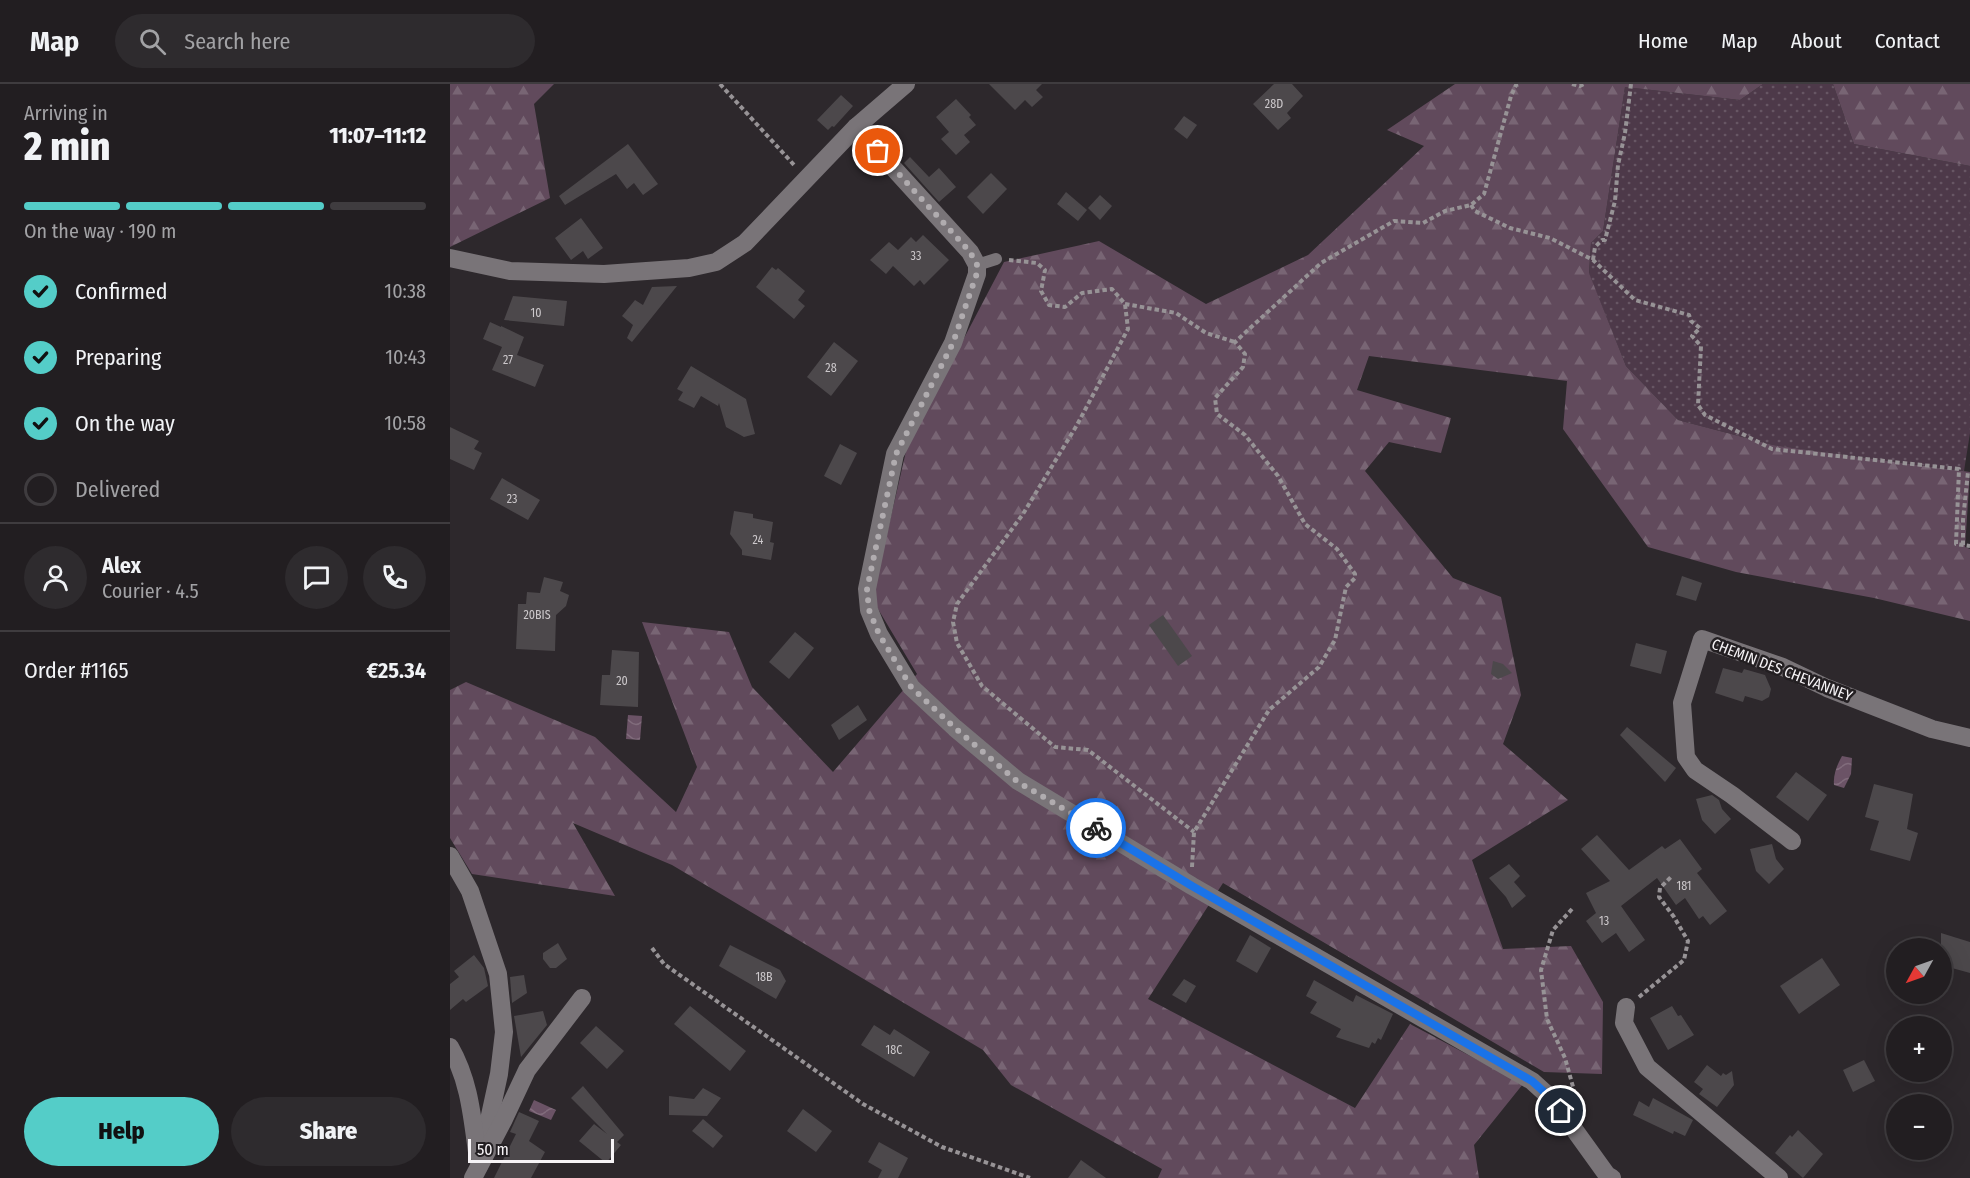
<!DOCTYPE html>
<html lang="en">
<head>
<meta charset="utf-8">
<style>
  :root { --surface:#221e21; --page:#2e2b2e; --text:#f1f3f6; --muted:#a2a2a5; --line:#3f3c3f; --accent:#54cdc8 }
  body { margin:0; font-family:"Fira Sans Condensed",sans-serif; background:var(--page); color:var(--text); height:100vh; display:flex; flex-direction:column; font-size:22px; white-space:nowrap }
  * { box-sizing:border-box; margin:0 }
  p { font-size:20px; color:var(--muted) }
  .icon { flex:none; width:33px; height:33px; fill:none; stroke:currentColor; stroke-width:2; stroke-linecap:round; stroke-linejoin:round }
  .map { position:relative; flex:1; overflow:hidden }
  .side { display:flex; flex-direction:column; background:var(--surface); width:450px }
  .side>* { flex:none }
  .needle { width:39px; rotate:230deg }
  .fabs { position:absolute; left:1436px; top:854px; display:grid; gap:12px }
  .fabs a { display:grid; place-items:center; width:66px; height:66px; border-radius:50%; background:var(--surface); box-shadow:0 6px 24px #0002,0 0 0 2px var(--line); font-size:30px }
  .scale { position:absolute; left:18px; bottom:15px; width:146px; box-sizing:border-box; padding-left:6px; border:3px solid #f6f3f6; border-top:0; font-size:16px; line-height:21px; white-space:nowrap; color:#f6f3f6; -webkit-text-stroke:4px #231f22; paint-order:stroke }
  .pin { position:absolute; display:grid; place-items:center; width:51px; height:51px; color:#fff; margin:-26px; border:3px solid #fff; border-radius:50%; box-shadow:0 2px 6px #0007 }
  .courier { position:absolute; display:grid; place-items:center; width:60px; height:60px; margin:-30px; border:4px solid #1a73e8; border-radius:50%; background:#fff; color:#222; box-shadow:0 2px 8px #0007 }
  .headline em { font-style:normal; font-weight:800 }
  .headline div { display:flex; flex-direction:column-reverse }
  .headline { display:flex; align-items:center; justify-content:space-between; height:102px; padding:0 24px }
  h1 { font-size:39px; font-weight:800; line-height:45px }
  .bar { display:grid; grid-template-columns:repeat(4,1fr); gap:9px 6px; align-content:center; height:72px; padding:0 24px }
  .bar i { height:8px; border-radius:4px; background:var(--line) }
  .bar .selected { background:var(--accent) }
  .bar p { grid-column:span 4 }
  .line { display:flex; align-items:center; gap:15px; padding:0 24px; border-top:2px solid var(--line) }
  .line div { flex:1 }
  .round { display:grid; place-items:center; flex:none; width:63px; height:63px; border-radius:32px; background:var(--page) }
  ol { padding:0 24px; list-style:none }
  li { display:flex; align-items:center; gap:18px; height:66px }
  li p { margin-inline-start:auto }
  li .icon { padding:6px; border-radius:50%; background:var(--accent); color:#111; stroke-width:4 }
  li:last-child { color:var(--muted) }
  li i { width:33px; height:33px; border:3px solid var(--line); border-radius:50% }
  .button { display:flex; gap:12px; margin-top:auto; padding:12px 24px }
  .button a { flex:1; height:69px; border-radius:36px; background:var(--accent); color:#111; font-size:24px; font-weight:800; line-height:69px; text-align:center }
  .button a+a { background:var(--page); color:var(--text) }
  header { display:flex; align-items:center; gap:36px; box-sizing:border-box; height:84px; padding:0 30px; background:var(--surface); border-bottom:2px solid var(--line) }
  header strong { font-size:28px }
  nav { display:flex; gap:33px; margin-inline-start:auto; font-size:21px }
  .search { width:420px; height:54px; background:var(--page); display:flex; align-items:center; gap:15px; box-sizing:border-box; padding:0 21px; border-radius:33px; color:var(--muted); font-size:22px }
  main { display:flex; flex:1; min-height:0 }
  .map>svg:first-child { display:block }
</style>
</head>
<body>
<header>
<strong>Map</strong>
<div class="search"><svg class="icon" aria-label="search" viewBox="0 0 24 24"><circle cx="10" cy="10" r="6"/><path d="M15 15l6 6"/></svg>Search here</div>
<nav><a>Home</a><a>Map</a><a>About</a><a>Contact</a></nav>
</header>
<main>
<section class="side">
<div class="headline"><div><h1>2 min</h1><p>Arriving in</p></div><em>11:07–11:12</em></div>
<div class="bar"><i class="selected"></i><i class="selected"></i><i class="selected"></i><i></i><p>On the way · 190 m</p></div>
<ol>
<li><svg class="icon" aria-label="check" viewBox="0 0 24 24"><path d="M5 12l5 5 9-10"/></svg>Confirmed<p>10:38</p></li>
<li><svg class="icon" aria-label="check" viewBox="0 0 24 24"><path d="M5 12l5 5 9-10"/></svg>Preparing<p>10:43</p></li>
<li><svg class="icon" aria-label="check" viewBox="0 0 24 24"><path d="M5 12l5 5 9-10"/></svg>On the way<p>10:58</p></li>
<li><i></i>Delivered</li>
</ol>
<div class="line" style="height:108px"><a class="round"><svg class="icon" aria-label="person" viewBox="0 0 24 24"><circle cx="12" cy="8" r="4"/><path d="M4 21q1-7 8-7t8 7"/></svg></a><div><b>Alex</b><p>Courier · 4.5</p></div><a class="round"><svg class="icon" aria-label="chat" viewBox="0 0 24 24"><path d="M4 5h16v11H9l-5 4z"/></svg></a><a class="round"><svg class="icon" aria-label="phone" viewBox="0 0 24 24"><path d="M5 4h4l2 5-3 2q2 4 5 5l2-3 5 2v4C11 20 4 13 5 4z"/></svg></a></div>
<div class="line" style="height:78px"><div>Order #1165</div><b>€25.34</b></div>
<div class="button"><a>Help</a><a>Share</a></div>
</section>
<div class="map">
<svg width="1520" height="1094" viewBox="0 0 1520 1094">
  <defs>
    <pattern id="green-dots" width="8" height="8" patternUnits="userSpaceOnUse" patternTransform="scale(1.5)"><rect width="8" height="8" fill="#4d3949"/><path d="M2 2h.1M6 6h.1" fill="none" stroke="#675664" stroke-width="1.8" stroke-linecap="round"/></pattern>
    <pattern id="forest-firs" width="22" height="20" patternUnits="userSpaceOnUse" patternTransform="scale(1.5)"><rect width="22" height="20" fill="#614a5c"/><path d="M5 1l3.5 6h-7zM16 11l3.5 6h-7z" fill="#786574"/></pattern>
    <pattern id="water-waves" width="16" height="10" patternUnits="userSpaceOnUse" patternTransform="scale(1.5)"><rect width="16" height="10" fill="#6b5366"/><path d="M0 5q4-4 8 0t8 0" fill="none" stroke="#816c7c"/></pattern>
  </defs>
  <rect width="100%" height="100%" fill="#2d282c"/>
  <path fill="url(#green-dots)" d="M1313 0H1383L1404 60 1520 82V349L1514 387 1323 361 1228 336 1176 282 1139 190 1141 159 1153 147 1175 3 1290 16Z"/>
  <g fill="url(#forest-firs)">
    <path d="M0 0H104L84 20 100 114 0 163Z"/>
    <path d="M1005 0H1313L1290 16 1175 3 1153 147 1141 159 1139 189 1176 282 1228 336 1323 361 1520 388 1515 463 1520 465V537L1424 514 1286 488 1198 463 1113 345 1117 297 919 272 907 306 1001 334 991 369 939 358 915 387 1003 494 1051 513 1071 611 1053 660 1118 716 1022 776 1053 865 1121 862 1153 918 1152 990 1094 988 773 799 698 915 905 1024 960 940 1073 1000 1024 1061 1029 1094H708L712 1085 561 1001 533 966 222 781 123 739 165 812 22 790 0 754V606L16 598 145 653 226 728 247 683 192 538 279 548 302 603 383 688 467 590 422 515 457 363 554 178 649 157 756 220 858 171 974 62 937 46Z"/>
    <path d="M1383 0H1520V82L1404 60Z"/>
  </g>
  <g fill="url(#water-waves)">
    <path d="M178 631 192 632 190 656 176 655Z"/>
    <path d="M1392 672 1402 674 1401 690 1394 704 1384 701C1383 691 1387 681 1392 672Z"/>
    <path d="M84 1016 106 1026 101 1036 79 1027Z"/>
  </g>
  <g fill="#4c484b">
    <path d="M539 0H592L586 6 593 13 582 23 575 16 565 26Z"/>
    <path d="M824 0H842L853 12 837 29 841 34 828 46 803 20Z"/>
    <path d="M391 11 403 22 384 43 382 42 378 46 367 36Z"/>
    <path d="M506 15 521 31 519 33 526 41 514 51 520 58 506 71 491 55 499 48 486 33Z"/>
    <path d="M734 32 747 41 737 55 724 45Z"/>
    <path d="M178 60 208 100 193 111 184 99 177 105 166 90 115 121 109 112Z"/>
    <path d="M460 73 479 93 489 84 506 103 489 118 454 79Z"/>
    <path d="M541 89 557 105 533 130 517 113Z"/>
    <path d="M616 108 637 126 628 137 607 120Z"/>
    <path d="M650 111 662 122 650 136 638 124Z"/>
    <path d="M131 134 153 164 138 175 133 167 121 176 105 154Z"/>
    <path d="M473 151 499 176 474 201 470 196 464 202 443 182 436 190 420 176 439 158 448 166 461 153 466 158Z"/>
    <path d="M322 183 326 186 328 184 355 207 348 216 355 222 344 235 306 203Z"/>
    <path d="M227 202 182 258 177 254 183 241 172 232 185 216 193 221 202 203Z"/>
    <path d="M63 212 117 217 114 242 54 236Z"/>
    <path d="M40 238 51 243V242L74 253 67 271 94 281 85 303 42 286 52 263 33 255Z"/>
    <path d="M384 258 408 277 381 312 357 293Z"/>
    <path d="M241 282 296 315 305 350 294 353 276 343 269 319 268 322 251 312 244 324 228 316 233 308 227 305Z"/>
    <path d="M0 343 29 357 24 365 32 369 24 386 0 375Z"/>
    <path d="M390 360 407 369 391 401 374 392Z"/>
    <path d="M52 394 90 416 78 436 40 415Z"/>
    <path d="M284 427 303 430V434L323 438 320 458 324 459 321 476 292 471V466L280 450Z"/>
    <path d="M1232 492 1252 499 1246 517 1226 511Z"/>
    <path d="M94 493 113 498 110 507 119 511 116 522 106 531 105 567 66 565 68 520H76L77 508 90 509Z"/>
    <path d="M713 531 742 572 728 582 699 541Z"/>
    <path d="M345 548 364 564 339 595 319 578Z"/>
    <path d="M1186 559 1217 567 1211 590 1180 582Z"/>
    <path d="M162 566 189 568 188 623 150 621 152 591H160Z"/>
    <path d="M1043 577 1053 580 1062 589 1048 595 1041 590Z"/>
    <path d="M1273 584 1292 589 1294 585 1315 591 1321 605 1319 613 1312 617 1295 612 1293 618 1265 609Z"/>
    <path d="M408 621 417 636 389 656 381 641Z"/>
    <path d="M1177 643 1226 684 1215 698 1170 651Z"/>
    <path d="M1346 688 1377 711 1358 737 1326 713Z"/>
    <path d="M1424 700 1463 710 1457 745 1468 749 1460 777 1420 766 1429 737 1415 733Z"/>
    <path d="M1262 711 1269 716 1272 725 1281 735 1265 750 1252 736 1246 715Z"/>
    <path d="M1147 751 1179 786 1212 762 1215 765 1230 755 1252 785 1247 789 1277 827 1260 841 1253 832 1249 835 1235 814 1226 821 1207 794 1171 822 1195 856 1179 868 1166 849 1152 859 1136 837 1146 829 1136 809 1160 797 1131 765Z"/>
    <path d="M1322 760 1326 775 1334 785 1319 800 1306 787 1300 765Z"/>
    <path d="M1059 780 1070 792 1064 798 1076 812 1062 824 1056 813 1039 794Z"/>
    <path d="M1491 849 1520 858V889L1491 881Z"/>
    <path d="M800 851 821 864 807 889 786 877Z"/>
    <path d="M108 859 117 875 106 884H100L93 875V869Z"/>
    <path d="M280 861 330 886 336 897 326 915 269 882Z"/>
    <path d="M24 871 34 884 38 902 16 918 13 915 0 926V900L9 893 4 887Z"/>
    <path d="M1372 874 1390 901 1349 930 1330 902Z"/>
    <path d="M74 891 77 909 62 919 60 893Z"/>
    <path d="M734 895 746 902 736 919 722 911Z"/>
    <path d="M864 896 903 918 906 911 943 930 931 956 928 954 925 960 922 958 919 964 886 953 891 945 860 929 867 918 856 912Z"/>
    <path d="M240 922 296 967 280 987 224 940Z"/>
    <path d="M1222 922 1228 932 1231 931 1244 951 1218 966 1200 934Z"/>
    <path d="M93 927 97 941 71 973 64 932Z"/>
    <path d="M424 941 440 951 444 945 480 968 464 993 411 961Z"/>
    <path d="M146 942 174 967 157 985 130 959Z"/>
    <path d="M1414 976 1425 997 1403 1008 1393 986Z"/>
    <path d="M1257 981 1271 992 1273 989 1276 991 1282 987 1284 1001 1267 1023 1249 1010 1253 1005 1244 998Z"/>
    <path d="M133 1002 174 1051 167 1058 171 1061 156 1079 129 1057 144 1040 157 1050 121 1014Z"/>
    <path d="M253 1004 271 1014 257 1032 219 1031V1012L244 1015Z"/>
    <path d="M1203 1014 1243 1036 1235 1052 1224 1047 1223 1050 1183 1031 1189 1017 1199 1023Z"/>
    <path d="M353 1025 382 1047 366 1068 337 1047Z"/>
    <path d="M69 1028 89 1037 79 1057 95 1068 81 1094H44L66 1050 60 1048Z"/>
    <path d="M253 1035 273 1052 263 1064 242 1047Z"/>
    <path d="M1348 1046 1373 1070 1353 1094 1325 1069 1340 1051 1342 1053Z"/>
    <path d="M429 1058 458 1074 448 1094H428L432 1086 418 1078Z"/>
    <path d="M631 1076 656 1094H618Z"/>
  </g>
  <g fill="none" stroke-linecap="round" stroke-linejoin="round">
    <g stroke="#979396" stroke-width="4" stroke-dasharray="4.5 3" stroke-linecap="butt">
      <path d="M270 0 345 82"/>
      <path d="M1122 0 1130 2 1134 0"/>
      <path d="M1021 121 1025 127 1060 144 1100 154 1143 176 1185 216 1239 231 1241 237 1250 244 1242 252 1251 262 1248 321 1255 331 1322 365 1509 385 1506 460 1520 462"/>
      <path d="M559 176 587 179 595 186 591 207 599 221 615 223 632 209 662 205 675 220 678 245 627 341 573 430 507 520 503 538 507 559 532 602 605 663 638 666 744 748"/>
      <path d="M1143 176 1145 163 1152 156H1155L1165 117 1168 81 1175 49 1181 0"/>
      <path d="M675 220 726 229 756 249 785 258"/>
      <path d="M1513 461V436L1518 388"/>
      <path d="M742 783 744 748 819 626 869 583 885 556 896 503 905 494V490L887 465 855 440 828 392 795 351 767 330 765 314 793 283 795 270 785 258 871 179 944 137 973 139 995 127 1021 121 1034 110 1061 12 1066 1 1070 0"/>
      <path d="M1122 825 1103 846 1091 886 1097 935 1115 974 1125 1010V1014"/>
      <path d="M202 864 214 880 413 1020 492 1063 580 1094"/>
      <path d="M1189 913 1234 876 1238 857 1224 833 1209 813 1210 804 1221 793"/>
    </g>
    <path stroke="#797478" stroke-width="12" d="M527 181 546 175"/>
    <g stroke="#797478" stroke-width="18">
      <path d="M406 43 520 168 527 181V190L503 259 445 370 417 505 419 526 429 550 461 603 505 644 568 697 742 802 1082 997 1103 1016 1157 1091 1162 1094"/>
      <path d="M0 174 60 187 154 190 239 184 266 178 295 159 406 43 456 0"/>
      <path d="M1342 757 1282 711 1245 686 1236 673 1232 619 1252 555 1333 583 1377 604 1482 645 1520 654"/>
      <path d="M0 772 20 807 48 890 54 948 49 990 29 1082"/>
      <path d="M1176 923 1174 939 1197 983 1329 1094"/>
      <path d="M0 963C19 996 22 1031 27 1068"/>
      <path d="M23 1094 54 1035 77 986 132 914"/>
    </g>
  </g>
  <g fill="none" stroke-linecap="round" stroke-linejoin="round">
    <path stroke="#b0acaf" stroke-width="6" stroke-dasharray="0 10.8" d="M428 67 520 168 527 181V189L503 259 446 370 417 505 419 526 429 550 461 603 505 644 568 698 646 744"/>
    <path stroke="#1a73e8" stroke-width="8" d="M646 744 742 802 1082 997 1103 1016 1111 1027"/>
  </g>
  <g text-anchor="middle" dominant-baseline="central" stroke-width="5" stroke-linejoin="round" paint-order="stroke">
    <g font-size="12" fill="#ccc8cb">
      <text x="824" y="20">28D</text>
      <text x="466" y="172">33</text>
      <text x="86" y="229">10</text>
      <text x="58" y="276">27</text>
      <text x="381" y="284">28</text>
      <text x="62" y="415">23</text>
      <text x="308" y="456">24</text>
      <text x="87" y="531">20BIS</text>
      <text x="172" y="597">20</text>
      <text x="1234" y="802">181</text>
      <text x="1154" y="837">13</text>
      <text x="314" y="893">18B</text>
      <text x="444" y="966">18C</text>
    </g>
    <g font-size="15" fill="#f6f3f6" stroke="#231f22">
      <text transform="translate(1332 586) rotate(21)">CHEMIN DES CHEVANNEY</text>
    </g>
  </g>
</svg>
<div class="fabs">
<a><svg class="needle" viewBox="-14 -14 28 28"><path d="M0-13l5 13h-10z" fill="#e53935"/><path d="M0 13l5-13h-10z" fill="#a2a2a5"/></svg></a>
<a>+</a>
<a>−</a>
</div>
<div class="scale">50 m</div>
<div class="pin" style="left:428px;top:67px;background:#ea580c"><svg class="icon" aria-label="bag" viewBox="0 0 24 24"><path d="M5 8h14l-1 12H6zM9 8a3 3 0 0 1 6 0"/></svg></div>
<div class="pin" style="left:1111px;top:1027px;background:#1f2937"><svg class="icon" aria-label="home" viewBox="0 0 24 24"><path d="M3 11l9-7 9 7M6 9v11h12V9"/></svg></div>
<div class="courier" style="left:646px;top:744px"><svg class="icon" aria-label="bike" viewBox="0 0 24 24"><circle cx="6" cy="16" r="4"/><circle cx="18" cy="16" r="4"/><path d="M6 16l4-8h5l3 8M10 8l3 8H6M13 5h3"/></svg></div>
</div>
</main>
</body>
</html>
